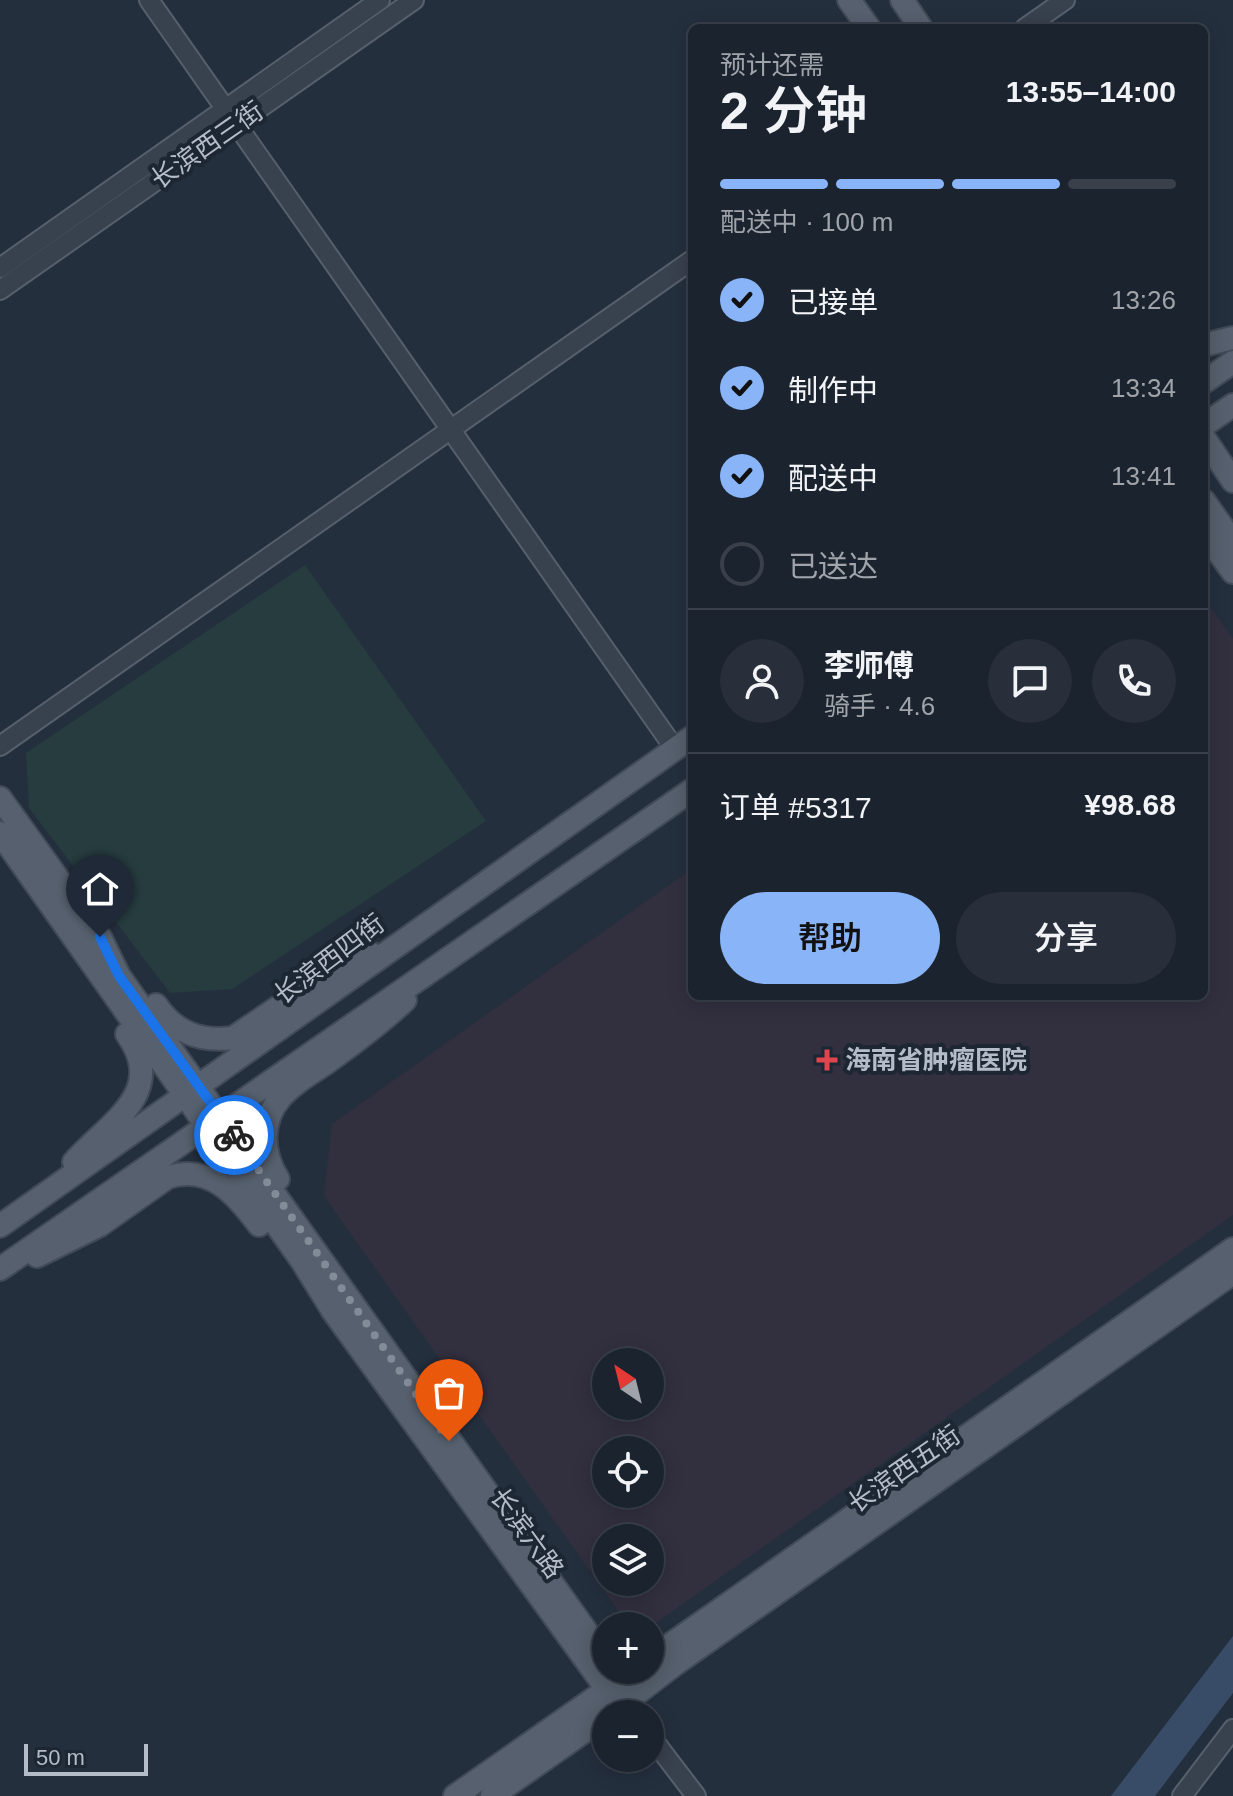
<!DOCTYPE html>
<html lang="zh">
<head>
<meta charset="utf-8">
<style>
  :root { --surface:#1b232e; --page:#282f3a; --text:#f1f3f6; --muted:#a0a4aa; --line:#39404a; --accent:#8ab4f8 }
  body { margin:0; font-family:Arial,"Noto Sans SC",sans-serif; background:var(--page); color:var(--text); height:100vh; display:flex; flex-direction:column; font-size:30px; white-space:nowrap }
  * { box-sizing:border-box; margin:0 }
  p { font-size:26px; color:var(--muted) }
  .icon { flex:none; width:44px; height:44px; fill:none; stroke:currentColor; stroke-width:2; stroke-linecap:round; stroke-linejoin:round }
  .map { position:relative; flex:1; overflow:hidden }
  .sheet { position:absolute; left:688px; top:24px; width:520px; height:976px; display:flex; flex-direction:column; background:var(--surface); border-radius:12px; box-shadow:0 4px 20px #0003,0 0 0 2px var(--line) }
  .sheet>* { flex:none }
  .needle { width:52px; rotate:325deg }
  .buttons { position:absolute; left:592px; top:1348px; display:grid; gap:16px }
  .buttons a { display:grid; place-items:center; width:72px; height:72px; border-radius:50%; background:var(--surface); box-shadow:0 4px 20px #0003,0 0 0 2px var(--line); font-size:40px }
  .scale { position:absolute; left:24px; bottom:20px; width:124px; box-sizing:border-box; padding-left:8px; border:4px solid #b4bcc9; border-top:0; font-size:22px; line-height:28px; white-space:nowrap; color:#b4bcc9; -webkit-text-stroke:6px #1d2633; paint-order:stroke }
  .pin { position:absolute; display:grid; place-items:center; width:68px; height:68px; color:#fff; margin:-82px -34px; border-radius:50% 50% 50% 0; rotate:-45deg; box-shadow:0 0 8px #0007 }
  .pin .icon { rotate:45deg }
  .courier { position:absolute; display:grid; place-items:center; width:80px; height:80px; margin:-40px; border:6px solid #1a73e8; border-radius:50%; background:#fff; color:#222; box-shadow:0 2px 10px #0007 }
  .head em { font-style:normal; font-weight:600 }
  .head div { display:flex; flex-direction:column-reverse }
  .head { display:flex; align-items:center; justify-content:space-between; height:136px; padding:0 32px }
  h1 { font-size:52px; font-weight:600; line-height:60px }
  .bar { display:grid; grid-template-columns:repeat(4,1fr); gap:12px 8px; align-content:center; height:96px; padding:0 32px }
  .bar i { height:10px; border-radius:6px; background:var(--line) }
  .bar .selected { background:var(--accent) }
  .bar p { grid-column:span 4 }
  .line { display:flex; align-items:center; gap:20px; padding:0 32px; border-top:2px solid var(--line) }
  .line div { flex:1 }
  .round { display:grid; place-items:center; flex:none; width:84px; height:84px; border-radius:42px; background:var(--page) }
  ol { padding:0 32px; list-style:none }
  li { display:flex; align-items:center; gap:24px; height:88px }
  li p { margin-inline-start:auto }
  li .icon { padding:8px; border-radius:50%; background:var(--accent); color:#111; stroke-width:4 }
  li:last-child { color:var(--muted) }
  li i { width:44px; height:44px; border:4px solid var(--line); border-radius:50% }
  .cta { display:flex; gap:16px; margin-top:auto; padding:16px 32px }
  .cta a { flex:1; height:92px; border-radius:48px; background:var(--accent); color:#111; font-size:32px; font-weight:600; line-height:92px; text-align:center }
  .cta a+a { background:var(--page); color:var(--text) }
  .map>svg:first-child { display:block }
</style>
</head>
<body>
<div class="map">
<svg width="1233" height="1796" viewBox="0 0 1233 1796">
  <rect width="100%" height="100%" fill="#242f3e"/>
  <path fill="#32303f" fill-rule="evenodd" d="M1204 598 1233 639V1215L650 1627 629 1626 324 1196 332 1124 692 869V996H1204ZM606 1362H650V1406H606ZM606 1450H650V1494H606ZM606 1538H650V1582H606Z"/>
  <path fill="#263c3f" d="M305 565 486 821 232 989 170 993 29 808 26 753Z"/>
  <path fill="#394c67" d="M1233 1636V1693L1155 1796H1111Z"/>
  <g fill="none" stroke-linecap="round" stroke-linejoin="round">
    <g stroke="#565f6c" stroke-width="22">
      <g id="minor">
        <path d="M149 0 675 749"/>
        <path d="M1025 28 1065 0"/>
        <path d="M0 268 380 0"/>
        <path d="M0 290 414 0"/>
        <path d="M0 746 692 260"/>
        <path d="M651 1737 696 1796"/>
        <path d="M1182 1796 1233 1729"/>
      </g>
    </g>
    <g stroke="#414a57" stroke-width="26">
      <g id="major">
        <path d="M849 0 869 28"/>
        <path d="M902 0 921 28"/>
        <path d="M1204 345 1233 338"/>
        <path d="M1204 382 1233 362"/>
        <path d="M1204 425 1233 405"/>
        <path d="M1204 438 1233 481"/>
        <path d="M1204 501 1233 542"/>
        <path d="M1204 532 1233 572"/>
        <path d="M0 798 100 937 119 976 606 1659"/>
        <path d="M0 833 302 1261 333 1311 625 1714"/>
        <path d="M156 1005C175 1033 200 1042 233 1038L336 968 372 954"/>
        <path d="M74 1162C108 1123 169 1093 127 1034"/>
        <path d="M278 1179C262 1154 260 1121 281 1097 293 1083 311 1073 326 1063 354 1043 380 1024 405 1000"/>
        <path d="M0 1226 692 737"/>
        <path d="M37 1256 100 1225 168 1177C210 1164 236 1194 259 1225"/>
        <path d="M0 1269 692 790"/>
        <path d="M650 1659 1233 1249"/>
        <path d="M610 1714 675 1664 1233 1273"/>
        <path d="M650 1736 651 1737"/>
        <path d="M455 1796 635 1670"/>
        <path d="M492 1796 606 1716"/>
      </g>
    </g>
    <use href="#minor" stroke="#38414e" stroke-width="18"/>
    <use href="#major" stroke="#56606e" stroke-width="22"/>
  </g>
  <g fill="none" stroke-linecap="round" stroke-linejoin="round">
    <path stroke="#828b98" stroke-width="8" stroke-dasharray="0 14.4" d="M234 1135 449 1441"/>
    <path stroke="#1a73e8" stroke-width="10" d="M100 937 119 976 234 1135"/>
  </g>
  <path fill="#e0444e" stroke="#1d2633" stroke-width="3" d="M823 1048h8v8h8v8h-8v8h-8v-8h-8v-8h8z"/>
  <g text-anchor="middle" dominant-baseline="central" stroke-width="8" stroke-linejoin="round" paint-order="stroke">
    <g font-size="26" fill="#b4bcc9" stroke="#1d2633">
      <text transform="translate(207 145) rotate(-35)">长滨西三街</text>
      <text transform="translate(329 959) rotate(-37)">长滨西四街</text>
      <text transform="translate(904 1469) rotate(-35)">长滨西五街</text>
      <text transform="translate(527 1533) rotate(54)">长滨六路</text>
    </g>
    <g font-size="26" font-weight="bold" fill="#b4bcc9" stroke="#1d2633" text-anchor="start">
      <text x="845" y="1060">海南省肿瘤医院</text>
    </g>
  </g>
</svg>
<div class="buttons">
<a><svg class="needle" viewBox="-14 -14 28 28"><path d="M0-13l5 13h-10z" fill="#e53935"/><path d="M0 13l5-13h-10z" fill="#a0a4aa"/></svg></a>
<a><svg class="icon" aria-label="locate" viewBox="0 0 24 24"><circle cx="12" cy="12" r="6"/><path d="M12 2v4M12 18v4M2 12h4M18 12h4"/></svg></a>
<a><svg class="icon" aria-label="layers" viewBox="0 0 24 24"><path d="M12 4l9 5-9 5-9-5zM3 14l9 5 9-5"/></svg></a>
<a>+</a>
<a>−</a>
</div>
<div class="scale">50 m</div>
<div class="pin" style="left:449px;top:1441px;background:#ea580c"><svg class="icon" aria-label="bag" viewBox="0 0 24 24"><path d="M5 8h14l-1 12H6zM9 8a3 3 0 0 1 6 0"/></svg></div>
<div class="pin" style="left:100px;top:937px;background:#1f2937"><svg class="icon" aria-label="home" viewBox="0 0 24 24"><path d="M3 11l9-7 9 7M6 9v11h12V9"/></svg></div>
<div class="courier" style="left:234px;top:1135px"><svg class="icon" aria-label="bike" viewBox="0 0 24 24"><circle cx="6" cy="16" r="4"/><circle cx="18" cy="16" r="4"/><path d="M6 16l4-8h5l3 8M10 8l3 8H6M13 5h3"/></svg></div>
<section class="sheet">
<div class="head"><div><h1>2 分钟</h1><p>预计还需</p></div><em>13:55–14:00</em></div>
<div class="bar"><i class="selected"></i><i class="selected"></i><i class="selected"></i><i></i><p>配送中 · 100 m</p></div>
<ol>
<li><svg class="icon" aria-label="check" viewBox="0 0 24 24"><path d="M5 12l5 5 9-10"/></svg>已接单<p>13:26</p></li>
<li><svg class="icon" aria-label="check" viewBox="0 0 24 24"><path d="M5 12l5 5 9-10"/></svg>制作中<p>13:34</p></li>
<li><svg class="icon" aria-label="check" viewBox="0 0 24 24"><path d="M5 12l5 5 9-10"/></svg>配送中<p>13:41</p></li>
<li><i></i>已送达</li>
</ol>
<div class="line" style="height:144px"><a class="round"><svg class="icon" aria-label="person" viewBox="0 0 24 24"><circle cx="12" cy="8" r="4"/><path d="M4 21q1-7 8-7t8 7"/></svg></a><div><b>李师傅</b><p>骑手 · 4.6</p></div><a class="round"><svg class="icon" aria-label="chat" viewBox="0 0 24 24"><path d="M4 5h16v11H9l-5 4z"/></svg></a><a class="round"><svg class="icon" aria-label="phone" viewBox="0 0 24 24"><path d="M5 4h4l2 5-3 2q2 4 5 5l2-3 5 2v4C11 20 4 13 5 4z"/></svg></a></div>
<div class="line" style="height:104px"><div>订单 #5317</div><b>¥98.68</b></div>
<div class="cta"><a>帮助</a><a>分享</a></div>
</section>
</div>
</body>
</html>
